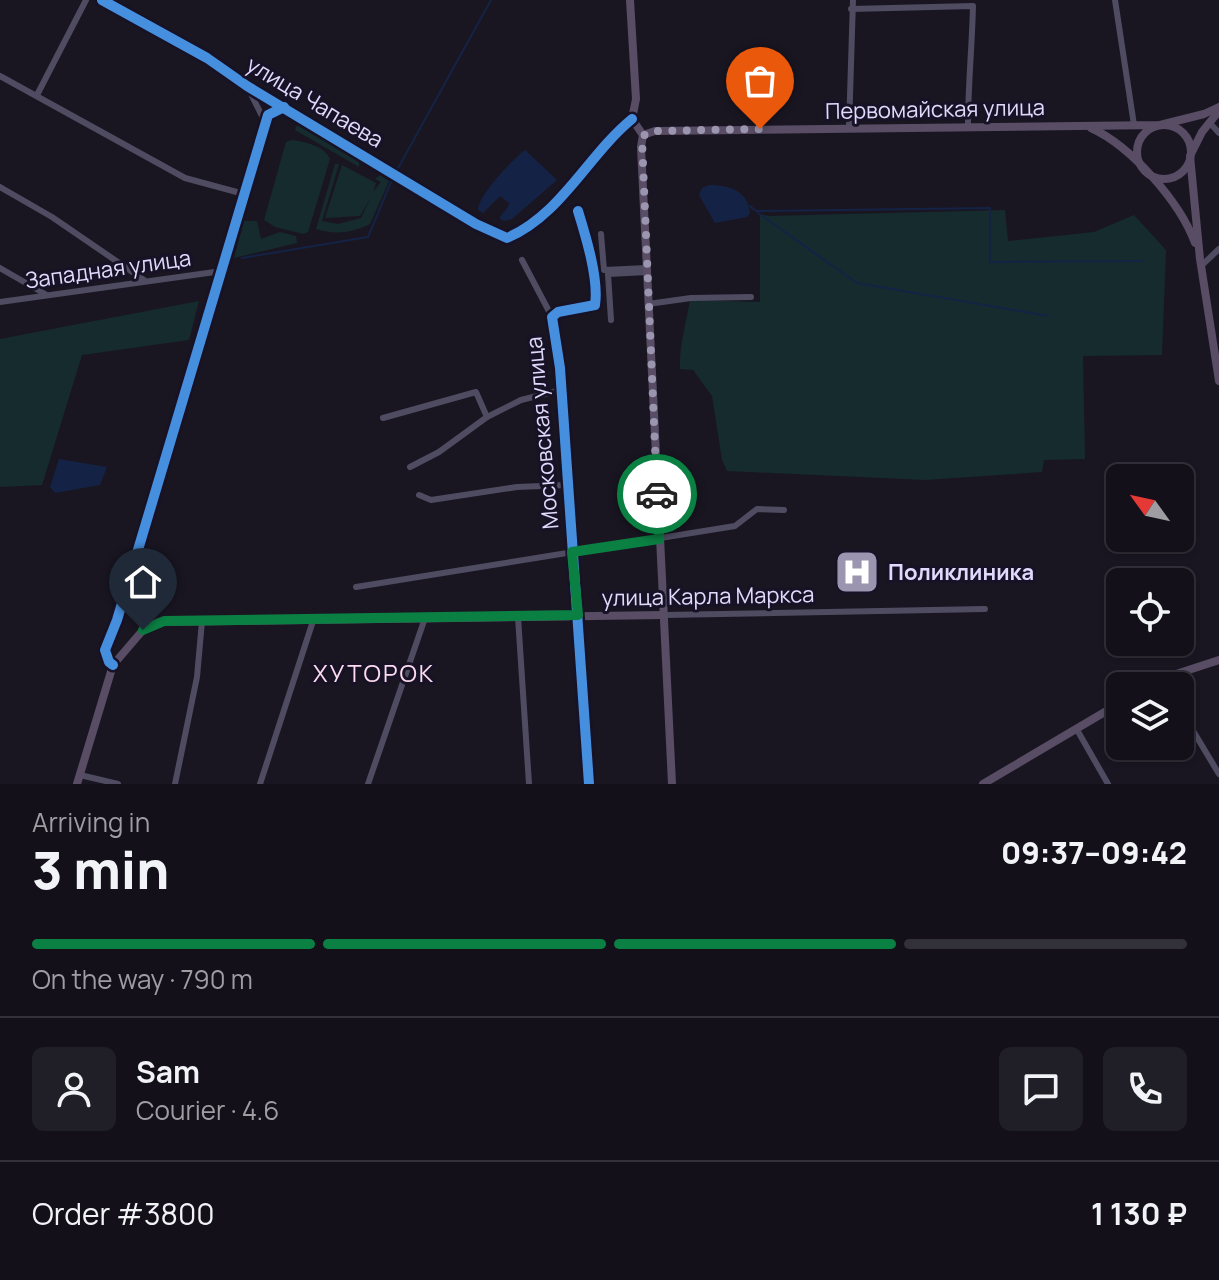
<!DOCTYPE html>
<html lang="en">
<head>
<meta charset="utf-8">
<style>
  :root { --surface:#13101a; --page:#201e27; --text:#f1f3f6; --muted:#9d9da2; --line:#323039; --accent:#0b8043 }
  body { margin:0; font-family:Manrope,sans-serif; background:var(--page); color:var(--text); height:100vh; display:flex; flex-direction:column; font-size:30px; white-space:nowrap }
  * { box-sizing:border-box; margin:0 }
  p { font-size:26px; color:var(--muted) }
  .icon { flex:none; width:44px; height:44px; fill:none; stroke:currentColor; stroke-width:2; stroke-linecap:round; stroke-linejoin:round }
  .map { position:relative; height:784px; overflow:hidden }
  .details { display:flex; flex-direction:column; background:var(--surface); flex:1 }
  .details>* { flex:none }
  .needle { width:52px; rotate:303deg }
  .fabs { position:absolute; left:1106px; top:464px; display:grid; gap:16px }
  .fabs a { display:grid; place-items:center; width:88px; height:88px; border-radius:12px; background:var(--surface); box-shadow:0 2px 6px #0004,0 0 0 2px var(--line); font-size:40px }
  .pin { position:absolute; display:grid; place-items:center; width:68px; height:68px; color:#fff; margin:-82px -34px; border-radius:50% 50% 50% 0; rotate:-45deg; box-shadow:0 0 8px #0007 }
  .pin .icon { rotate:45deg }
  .courier { position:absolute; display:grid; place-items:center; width:80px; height:80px; margin:-40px; border:6px solid #0b8043; border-radius:50%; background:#fff; color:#222; box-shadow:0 2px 10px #0007 }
  .summary em { font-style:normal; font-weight:800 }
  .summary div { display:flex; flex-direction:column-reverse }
  .summary { display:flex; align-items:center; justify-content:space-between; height:136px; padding:0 32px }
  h1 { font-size:52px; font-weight:800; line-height:60px }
  .bar { display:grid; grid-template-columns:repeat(4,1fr); gap:12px 8px; align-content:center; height:96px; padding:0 32px }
  .bar i { height:10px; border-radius:6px; background:var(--line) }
  .bar .selected { background:var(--accent) }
  .bar p { grid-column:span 4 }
  .line { display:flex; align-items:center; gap:20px; padding:0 32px; border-top:2px solid var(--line) }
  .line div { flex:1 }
  .round { display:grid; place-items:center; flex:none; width:84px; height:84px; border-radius:12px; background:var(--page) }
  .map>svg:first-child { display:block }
</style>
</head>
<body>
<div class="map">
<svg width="1219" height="784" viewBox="0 0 1219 784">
  <rect width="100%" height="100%" fill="#191622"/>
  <g fill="#162b2d">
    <path d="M297 125 359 160V167L295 130Z"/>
    <path d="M292 140C306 142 324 146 330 159L308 232 303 234 275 227 264 220 286 142Z"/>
    <path d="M335 164H339L322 221 338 224 361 218 371 197 360 216 325 218 342 165 376 183 373 192 381 182 375 179 380 175 389 181 370 224C352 233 335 235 316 229Z"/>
    <path d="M1005 210 1008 241 1094 232 1134 215 1166 250 1162 355 1083 356 1085 459 1044 460 1042 472 925 480 727 471 722 460 712 396 693 370 680 369C679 346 686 324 690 300L760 302V214L769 216Z"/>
    <path d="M244 221H257L261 239 280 232 296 236 297 243 234 258Z"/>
    <path d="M199 301 189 340 82 355 42 485 0 487V339Z"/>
  </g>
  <g fill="#142345">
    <path d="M525 150 557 180 512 219 504 221 499 218 508 207 509 203 500 196 483 213 478 210C478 195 513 159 525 150Z"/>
    <path d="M709 185C729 185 748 191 750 213L747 217 715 223 699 195 702 188Z"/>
    <path d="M59 459 107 467 100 485 55 493 50 487Z"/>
  </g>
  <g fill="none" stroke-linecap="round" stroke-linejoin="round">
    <g stroke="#142345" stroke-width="2">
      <path d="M397 170 491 0"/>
      <path d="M750 206 756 211 990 208V262L1142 261"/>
      <path d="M758 213 857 283 1048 316"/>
      <path d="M242 258 368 237 391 182"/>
    </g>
    <g stroke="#4f4c61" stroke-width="6">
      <path d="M102 0 207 58 247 86 476 224 507 238C561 215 588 155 632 119"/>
      <path d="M1115 0 1134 125"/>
      <path d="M851 9 973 6C972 47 968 86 968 126"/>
      <path d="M0 76 185 178 244 194"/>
      <path d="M248 88 266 124"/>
      <path d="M37 95 86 0"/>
      <path d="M1209 122 1219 133"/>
      <path d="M849 128 853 0"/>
      <path d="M0 187 52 217 144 280"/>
      <path d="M578 211C586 237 599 279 595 305L558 312 552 317 560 368 589 784"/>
      <path d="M601 234 604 270 647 268"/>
      <path d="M522 260 552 317"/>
      <path d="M1201 266 1219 249"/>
      <path d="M0 268 45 294"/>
      <path d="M0 302 222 271"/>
      <path d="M648 304 691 298 751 297"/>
      <path d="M611 320 608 274 647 272"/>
      <path d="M383 418 476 392 487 417"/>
      <path d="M410 467 439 452 487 417 521 400 561 390"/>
      <path d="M419 495 431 500 517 487 567 485"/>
      <path d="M356 587 735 526 757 509 784 510"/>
      <path d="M664 615 985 609"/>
      <path d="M518 617 529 784"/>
      <path d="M113 665 109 662 105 650 117 620 268 115 284 107"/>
      <path d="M1164 678 1168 686"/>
      <path d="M1180 709 1219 774"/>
      <path d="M1076 728 1108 784"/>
      <path d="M80 775 118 784"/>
      <path d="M175 784 197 677 202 621"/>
      <path d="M260 784 313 621"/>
      <path d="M368 784 425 618"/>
    </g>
    <g stroke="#584d65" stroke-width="8">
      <path d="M630 0 636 99 632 119 643 135 641 147 672 784"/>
      <path d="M1219 111 1202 132 1190 156 1200 259 1219 381"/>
      <circle cx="1164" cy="152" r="27"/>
      <path d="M1091 128C1131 146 1180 202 1195 243"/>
      <path d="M643 135 655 131 1160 125 1204 114 1219 107"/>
      <path d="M1150 686 1164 678 1219 660"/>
      <path d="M77 784 113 665 143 630 159 622 664 615"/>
      <path d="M983 784 1120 703"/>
    </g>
    <g stroke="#171226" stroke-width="15">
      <g id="cycleway">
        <path d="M102 0 207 58 247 86 476 224 507 238C561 215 588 155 632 119"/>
        <path d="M578 211C586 237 599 279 595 305L558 312 552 317 560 368 589 784"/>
        <path d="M113 665 109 662 105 650 117 620 268 115 284 107"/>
      </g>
    </g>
    <use href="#cycleway" stroke="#468fdf" stroke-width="10"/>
  </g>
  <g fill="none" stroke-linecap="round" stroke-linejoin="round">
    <path stroke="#9b95b0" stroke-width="8" stroke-dasharray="0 14.4" d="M657 494 642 140 645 134 655 131 760 129"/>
    <path stroke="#0b8043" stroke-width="10" d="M143 630 164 621 578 615 572 552 659 539 657 494"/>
  </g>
  <defs>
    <g id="hospital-square" transform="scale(2.3)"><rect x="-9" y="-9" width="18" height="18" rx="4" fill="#9b95b0" stroke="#171226"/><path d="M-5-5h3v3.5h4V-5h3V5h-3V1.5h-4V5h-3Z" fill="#fff"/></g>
  </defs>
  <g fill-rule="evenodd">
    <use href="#hospital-square" x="857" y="572"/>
  </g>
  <g text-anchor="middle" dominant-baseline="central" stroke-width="6" stroke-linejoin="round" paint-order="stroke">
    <g font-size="22" fill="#e1dafc" stroke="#171226">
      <text transform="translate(315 102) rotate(31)">улица Чапаева</text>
      <text transform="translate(935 109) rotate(-1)">Первомайская улица</text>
      <text transform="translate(108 269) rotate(-8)">Западная улица</text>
      <text transform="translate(542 433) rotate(-95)">Московская улица</text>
      <text transform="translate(708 596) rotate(-1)">улица Карла Маркса</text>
    </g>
    <g font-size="22" font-weight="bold" fill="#e1dafc" stroke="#171226" text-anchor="start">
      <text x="888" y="572">Поликлиника</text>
    </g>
    <g font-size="24" letter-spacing="2" fill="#fcdcee" stroke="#171226">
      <text x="374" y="672">ХУТОРОК</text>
    </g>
  </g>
</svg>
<div class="fabs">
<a><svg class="needle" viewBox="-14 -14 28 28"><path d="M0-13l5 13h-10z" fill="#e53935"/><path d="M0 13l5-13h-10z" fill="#9d9da2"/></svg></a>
<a><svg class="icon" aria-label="locate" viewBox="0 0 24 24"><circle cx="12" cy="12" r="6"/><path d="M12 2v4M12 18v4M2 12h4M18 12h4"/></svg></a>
<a><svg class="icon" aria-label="layers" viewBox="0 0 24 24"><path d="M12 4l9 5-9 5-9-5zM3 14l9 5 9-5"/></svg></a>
</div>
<div class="pin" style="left:760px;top:129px;background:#ea580c"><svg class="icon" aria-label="bag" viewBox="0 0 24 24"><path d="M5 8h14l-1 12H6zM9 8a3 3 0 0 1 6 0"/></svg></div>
<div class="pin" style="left:143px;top:630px;background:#1f2937"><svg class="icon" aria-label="home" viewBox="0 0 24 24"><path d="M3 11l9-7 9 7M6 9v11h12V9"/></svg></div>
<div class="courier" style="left:657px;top:494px"><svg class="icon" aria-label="car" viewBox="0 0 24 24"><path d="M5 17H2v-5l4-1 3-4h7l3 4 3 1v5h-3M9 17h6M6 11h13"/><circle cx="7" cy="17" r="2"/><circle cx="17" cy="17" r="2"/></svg></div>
</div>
<section class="details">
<div class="summary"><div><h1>3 min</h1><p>Arriving in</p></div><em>09:37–09:42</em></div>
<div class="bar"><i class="selected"></i><i class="selected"></i><i class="selected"></i><i></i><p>On the way · 790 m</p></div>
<div class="line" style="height:144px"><a class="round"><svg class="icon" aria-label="person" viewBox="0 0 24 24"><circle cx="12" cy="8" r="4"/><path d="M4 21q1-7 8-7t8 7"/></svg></a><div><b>Sam</b><p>Courier · 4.6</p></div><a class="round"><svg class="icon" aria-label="chat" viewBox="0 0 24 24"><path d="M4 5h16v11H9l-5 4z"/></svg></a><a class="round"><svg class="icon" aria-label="phone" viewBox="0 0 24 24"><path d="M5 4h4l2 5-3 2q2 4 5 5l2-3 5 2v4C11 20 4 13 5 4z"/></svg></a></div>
<div class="line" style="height:104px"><div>Order #3800</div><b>1 130 ₽</b></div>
</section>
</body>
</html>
